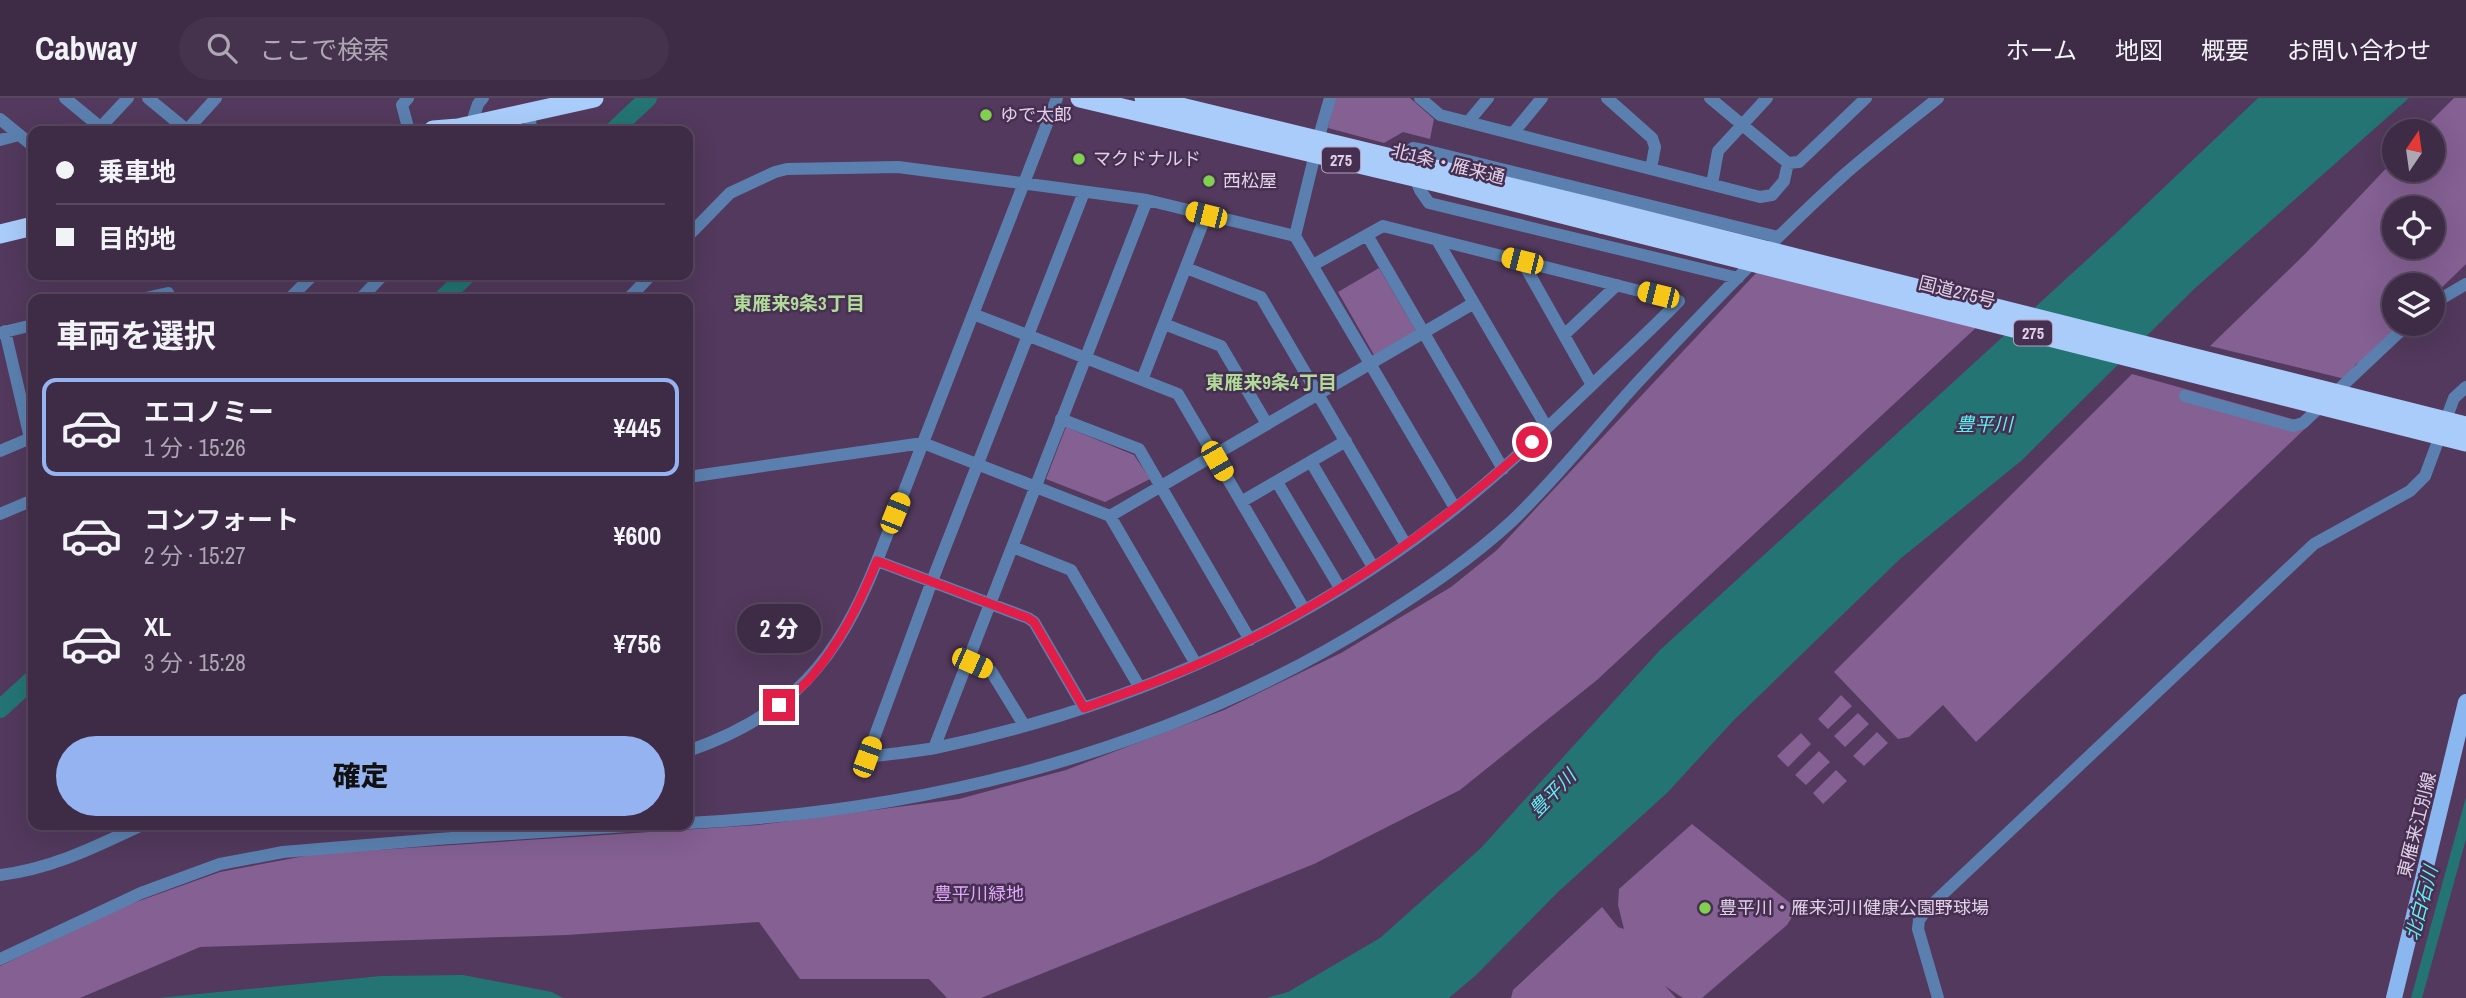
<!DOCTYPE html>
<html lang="ja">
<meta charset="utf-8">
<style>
body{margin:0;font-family:"Archivo Narrow","Noto Sans JP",sans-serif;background:#45334d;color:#f1f3f6;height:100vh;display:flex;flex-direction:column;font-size:26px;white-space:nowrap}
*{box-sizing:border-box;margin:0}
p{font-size:23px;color:#ada7b3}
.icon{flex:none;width:38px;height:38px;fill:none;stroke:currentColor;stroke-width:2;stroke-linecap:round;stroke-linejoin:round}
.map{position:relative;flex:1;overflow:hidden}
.side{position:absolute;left:28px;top:196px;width:665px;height:536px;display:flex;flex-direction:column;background:#3e2b46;border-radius:14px;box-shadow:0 7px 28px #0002,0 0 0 2px #57475f}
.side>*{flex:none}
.top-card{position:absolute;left:28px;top:28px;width:665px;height:154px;border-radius:14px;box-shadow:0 7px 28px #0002,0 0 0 2px #57475f;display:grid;align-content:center;height:154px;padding:0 28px;background:#3e2b46}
.needle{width:46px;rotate:13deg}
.fabs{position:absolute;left:2382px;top:21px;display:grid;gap:14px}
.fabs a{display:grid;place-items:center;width:63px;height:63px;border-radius:50%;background:#3e2b46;box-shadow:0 7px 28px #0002,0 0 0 2px #57475f;font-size:35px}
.end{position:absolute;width:32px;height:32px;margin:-16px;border:9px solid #e11d48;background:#fff;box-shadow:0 0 0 4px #fff}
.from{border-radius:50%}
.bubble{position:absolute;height:49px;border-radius:24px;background:#3e2b46;box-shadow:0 7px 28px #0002,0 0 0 2px #57475f;font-size:23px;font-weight:800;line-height:49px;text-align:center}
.car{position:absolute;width:21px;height:42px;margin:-21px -10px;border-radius:9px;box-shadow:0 0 5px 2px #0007;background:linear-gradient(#f5c518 24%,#345 0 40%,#f5c518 0 76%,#345 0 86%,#f5c518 0)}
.top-card b{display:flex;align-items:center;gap:24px;height:66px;font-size:26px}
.top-card b+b{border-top:2px solid #57475f}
.top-card i{width:18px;height:18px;background:#f1f3f6}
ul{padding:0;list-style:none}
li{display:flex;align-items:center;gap:21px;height:98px;margin:0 14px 10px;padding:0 14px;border:4px solid transparent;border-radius:14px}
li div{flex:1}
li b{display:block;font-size:26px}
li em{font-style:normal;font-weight:800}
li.on{border-color:#95b2f1}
li>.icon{width:63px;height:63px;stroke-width:1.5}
h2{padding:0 28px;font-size:32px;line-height:84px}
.primary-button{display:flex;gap:14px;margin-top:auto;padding:14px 28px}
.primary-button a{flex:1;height:80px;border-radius:42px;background:#95b2f1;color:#111;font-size:28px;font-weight:800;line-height:80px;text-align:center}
header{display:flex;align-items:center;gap:42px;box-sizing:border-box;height:98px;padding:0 35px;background:#3e2b46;border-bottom:2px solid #57475f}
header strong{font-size:33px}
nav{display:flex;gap:38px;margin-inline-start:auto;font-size:24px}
.search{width:490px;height:63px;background:#45334d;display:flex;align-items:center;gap:18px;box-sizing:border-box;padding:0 24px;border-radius:38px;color:#ada7b3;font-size:26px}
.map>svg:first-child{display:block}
.green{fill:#846093;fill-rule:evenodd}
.water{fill:#247474}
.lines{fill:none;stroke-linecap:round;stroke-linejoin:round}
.river{stroke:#247474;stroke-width:18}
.minor{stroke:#5b80af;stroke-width:12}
.major{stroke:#8bb7f0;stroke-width:16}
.highway{stroke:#a9ccfa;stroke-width:19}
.highway-bridge{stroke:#a9ccfa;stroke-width:19}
.route{stroke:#e11d48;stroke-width:9}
.poi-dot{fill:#82d04f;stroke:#472f52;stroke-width:2.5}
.labels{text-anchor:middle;stroke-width:5;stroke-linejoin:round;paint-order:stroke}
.shield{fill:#472f52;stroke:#b2a0ba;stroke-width:2}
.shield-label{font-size:16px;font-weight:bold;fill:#e0d1e7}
.poi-label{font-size:18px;fill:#e0d1e7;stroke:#472f52;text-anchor:start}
.street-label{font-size:18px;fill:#e0d1e7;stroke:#472f52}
.park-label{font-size:18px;fill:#e0a9f9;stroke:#472f52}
.neighbourhood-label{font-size:19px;font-weight:bold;fill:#b0db99;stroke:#472f52}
.water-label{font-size:19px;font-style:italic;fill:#5df1f1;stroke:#472f52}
</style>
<header>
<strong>Cabway</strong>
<div class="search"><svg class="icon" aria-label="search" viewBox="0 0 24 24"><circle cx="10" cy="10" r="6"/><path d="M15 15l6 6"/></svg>ここで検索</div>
<nav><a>ホーム</a><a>地図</a><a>概要</a><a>お問い合わせ</a></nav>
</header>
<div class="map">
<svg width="2466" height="900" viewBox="0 0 2466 900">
<rect width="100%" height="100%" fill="#52395d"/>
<path class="green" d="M 1335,0 L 1410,0 L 1434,21 L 1430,41 L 1403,34 L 1384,45 L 1328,30 Z
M 2454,0 L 2466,0 L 2466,166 L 2433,198 L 2432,187 L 2394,187 L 2394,226 L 2403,226 L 2363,265 L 2356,266 L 2345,281 L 2210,248 L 2306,155 L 2394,62 L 2394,72 L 2432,72 L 2432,33 L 2421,33 ZM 2394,110 L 2432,110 L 2432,149 L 2394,149 Z
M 1379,170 L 1416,233 L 1374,257 L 1338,194 Z
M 1757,174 L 1980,226 L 1597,582 L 1460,692 L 1314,766 L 981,900 L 947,900 L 929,881 L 800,881 L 759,824 L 567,837 L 200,849 L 80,900 L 0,900 L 0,868 L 125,808 L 220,774 L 315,756 L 758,727 L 959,701 L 1066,672 L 1224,612 L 1341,555 L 1451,489 L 1497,452 Z
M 2132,276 L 2310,326 L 1976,644 L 1943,607 L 1909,639 L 1898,641 L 1834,574 Z
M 1066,329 L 1134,357 L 1150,381 L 1105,404 L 1046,381 Z
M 1841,597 L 1852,608 L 1828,631 L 1818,621 Z
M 1858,615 L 1869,626 L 1845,649 L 1834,638 Z
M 1877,634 L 1888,645 L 1864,668 L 1853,658 Z
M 1801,635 L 1811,646 L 1788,669 L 1777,658 Z
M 1819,653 L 1830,664 L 1806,687 L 1795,677 Z
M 1836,672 L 1847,683 L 1823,706 L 1813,695 Z
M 1692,726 L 1790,805 L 1792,819 L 1787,827 L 1702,900 L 1683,900 L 1665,888 L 1676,900 L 1511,900 L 1513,892 L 1602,809 L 1618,829 L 1624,831 L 1618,807 L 1619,791 Z"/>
<path class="water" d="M 2258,0 L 2409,0 L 2193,192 L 2021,363 L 1900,461 L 1733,623 L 1668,694 L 1558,794 L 1475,878 L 1449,900 L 1266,900 L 1288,894 L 1380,840 L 1481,750 L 1660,552 L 2114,137 Z
M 2466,699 L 2466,741 L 2422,900 L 2411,900 Z
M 463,877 L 552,894 L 563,900 L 158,900 L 381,878 Z"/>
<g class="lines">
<path class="river" d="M 613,33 L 648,0
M 442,201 L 467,177
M 0,611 L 33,581"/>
<path class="minor" d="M 65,0 L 105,33
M 148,0 L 188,33
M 408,0 L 402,7 L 409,33
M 1420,0 L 1440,17 L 1760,99 L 1772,97 L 1784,83 L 1788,65
M 1607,0 L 1652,40 L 1655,49 L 1651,71
M 1710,0 L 1788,65 L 1799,64 L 1866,0
M 474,18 L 478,6 L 483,0
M 0,21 L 33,48
M 1469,23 L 1488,0
M 187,32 L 216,0
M 97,33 L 128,0
M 528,33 L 531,30 L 529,14
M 1513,35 L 1542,0
M 0,42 L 19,37
M 1318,42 L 1330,0
M 1712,86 L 1718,53 L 1767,0
M 1084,94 L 932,483 L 867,659 C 889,656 913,654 935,650 C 1114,613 1288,538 1434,427 C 1490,385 1541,336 1592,287 C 1621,259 1651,232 1679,203 L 1383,128 L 1313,167
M 1367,137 L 1503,371
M 688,138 L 730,95 L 775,74 L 787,71 L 898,69 L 1036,87 L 1147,102 L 1295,138 L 1455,410
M 1295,138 L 1315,56
M 1437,142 L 1547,330
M 1522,163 L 1592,287
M 1186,170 L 1261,199 L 1406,447
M 1738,180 L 1429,105 L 1420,92 L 1405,55 L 1413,50 L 1428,53 L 1778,139
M 141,201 L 168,195 L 171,201
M 289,201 L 313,177
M 360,201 L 383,177
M 628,201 L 651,177
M 2432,206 L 2466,186
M 973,216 L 1178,296 L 1304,511
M 1164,226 L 1221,248 L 1267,326
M 5,233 L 30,340
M 0,235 L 33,227
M 1564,237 L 1617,187
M 1142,282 L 1206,117
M 2185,298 L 2293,328 L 2303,325 L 2408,226
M 1061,321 L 1139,351 L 1250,542
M 0,353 L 33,339
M 1311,364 L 1373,469
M 688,379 L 923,345 L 1110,418 L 1196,566
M 1277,384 L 1340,490
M 1241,404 L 1346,343
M 0,416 L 33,402
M 1110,418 L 1474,205
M 1013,449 L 1071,472 L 1140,590
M 877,463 L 1028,520 L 1034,524 L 1084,610
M 967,563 L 991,573 L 1024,627
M 934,650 L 1147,102
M 688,653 C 792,617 837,563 877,463 L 1057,0
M 688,725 C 932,713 1171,652 1379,521 C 1426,491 1471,461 1512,423 C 1557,380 1596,330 1638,284 C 1705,212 1773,141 1845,76 C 1875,50 1907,25 1938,0
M 0,777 C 52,771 97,748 144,726
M 0,861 L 141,795 L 220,766 L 283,754 L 438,741 L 656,726
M 1938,900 L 1918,831 L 1919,822 L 1926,812 L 2314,446 L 2410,393 L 2425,378 L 2454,300 L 2466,289"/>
<path class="major" d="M 2394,900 L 2466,604"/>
<path class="highway" d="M 1080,0 L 1435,84 L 1601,126
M 1144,0 L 1605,112
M 433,32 L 458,30 L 594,0
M 0,136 L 33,128"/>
<path class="highway-bridge" d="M 1605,112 L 2466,328
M 1601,126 L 2466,344"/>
</g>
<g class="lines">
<path class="route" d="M 779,607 C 790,598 803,589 812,578 C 841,544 860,504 877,463 L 1028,520 L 1034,524 L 1084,610 C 1140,590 1198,569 1251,541 C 1353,489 1447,422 1532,344"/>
</g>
<g class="poi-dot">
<circle cx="986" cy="17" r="7"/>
<circle cx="1079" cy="61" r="7"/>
<circle cx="1209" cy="83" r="7"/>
<circle cx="1705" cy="810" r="7"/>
</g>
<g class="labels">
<g class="shield">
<rect x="1322" y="49.5" width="38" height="25" rx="5"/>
<rect x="2014" y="222.5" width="38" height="25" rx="5"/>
</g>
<g class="shield-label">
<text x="1341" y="68">275</text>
<text x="2033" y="241">275</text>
</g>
<g class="poi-label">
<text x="1000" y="23">ゆで太郎</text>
<text x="1093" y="67">マクドナルド</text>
<text x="1223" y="89">西松屋</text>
<text x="1719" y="816">豊平川・雁来河川健康公園野球場</text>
</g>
<g class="street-label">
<text transform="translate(1448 66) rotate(14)" y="6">北1条・雁来通</text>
<text transform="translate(1957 194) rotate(14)" y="6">国道275号</text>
<text transform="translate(2417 727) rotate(-76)" y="6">東雁来江別線</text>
</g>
<g class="park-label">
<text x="979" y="802">豊平川緑地</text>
</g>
<g class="neighbourhood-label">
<text x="799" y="212">東雁来9条3丁目</text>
<text x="1271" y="291">東雁来9条4丁目</text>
</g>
<g class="water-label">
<text x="1984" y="333">豊平川</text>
<text transform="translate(1552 695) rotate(-46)" y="7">豊平川</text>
<text transform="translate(2421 805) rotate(-75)" y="7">北白石川</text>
</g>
</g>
</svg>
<div class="fabs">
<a><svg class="needle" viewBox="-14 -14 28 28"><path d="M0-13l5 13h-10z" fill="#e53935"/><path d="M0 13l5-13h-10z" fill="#ada7b3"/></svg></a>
<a><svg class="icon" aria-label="locate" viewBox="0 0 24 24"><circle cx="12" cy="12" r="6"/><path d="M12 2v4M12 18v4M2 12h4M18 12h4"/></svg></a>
<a><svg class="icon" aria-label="layers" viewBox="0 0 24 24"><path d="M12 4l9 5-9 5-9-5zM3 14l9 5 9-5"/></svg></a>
</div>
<i class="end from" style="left:1532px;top:344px"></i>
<i class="end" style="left:779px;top:607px"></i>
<div class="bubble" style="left:737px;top:506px;width:84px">2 分</div>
<i class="car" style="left:1206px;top:117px;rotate:284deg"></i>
<i class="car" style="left:1522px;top:163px;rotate:284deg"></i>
<i class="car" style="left:1658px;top:197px;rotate:284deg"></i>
<i class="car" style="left:1217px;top:363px;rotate:150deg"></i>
<i class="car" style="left:895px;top:415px;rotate:22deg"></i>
<i class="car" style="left:972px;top:565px;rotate:114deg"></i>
<i class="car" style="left:867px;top:659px;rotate:20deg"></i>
<div class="top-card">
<b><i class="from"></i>乗車地</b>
<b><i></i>目的地</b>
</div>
<section class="side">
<h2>車両を選択</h2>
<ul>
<li class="on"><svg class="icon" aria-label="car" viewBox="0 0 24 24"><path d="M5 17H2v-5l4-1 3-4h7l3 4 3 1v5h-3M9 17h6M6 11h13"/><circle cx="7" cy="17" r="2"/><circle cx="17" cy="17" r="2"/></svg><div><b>エコノミー</b><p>1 分 · 15:26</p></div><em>¥445</em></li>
<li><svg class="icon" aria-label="car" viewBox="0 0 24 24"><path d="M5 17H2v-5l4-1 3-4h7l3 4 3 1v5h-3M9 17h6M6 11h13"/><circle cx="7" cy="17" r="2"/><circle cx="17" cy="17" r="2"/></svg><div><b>コンフォート</b><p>2 分 · 15:27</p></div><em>¥600</em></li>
<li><svg class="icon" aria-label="car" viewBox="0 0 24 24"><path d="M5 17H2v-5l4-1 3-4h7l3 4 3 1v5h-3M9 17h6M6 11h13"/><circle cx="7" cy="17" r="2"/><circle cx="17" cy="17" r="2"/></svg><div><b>XL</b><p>3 分 · 15:28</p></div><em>¥756</em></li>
</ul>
<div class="primary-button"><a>確定</a></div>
</section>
</div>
